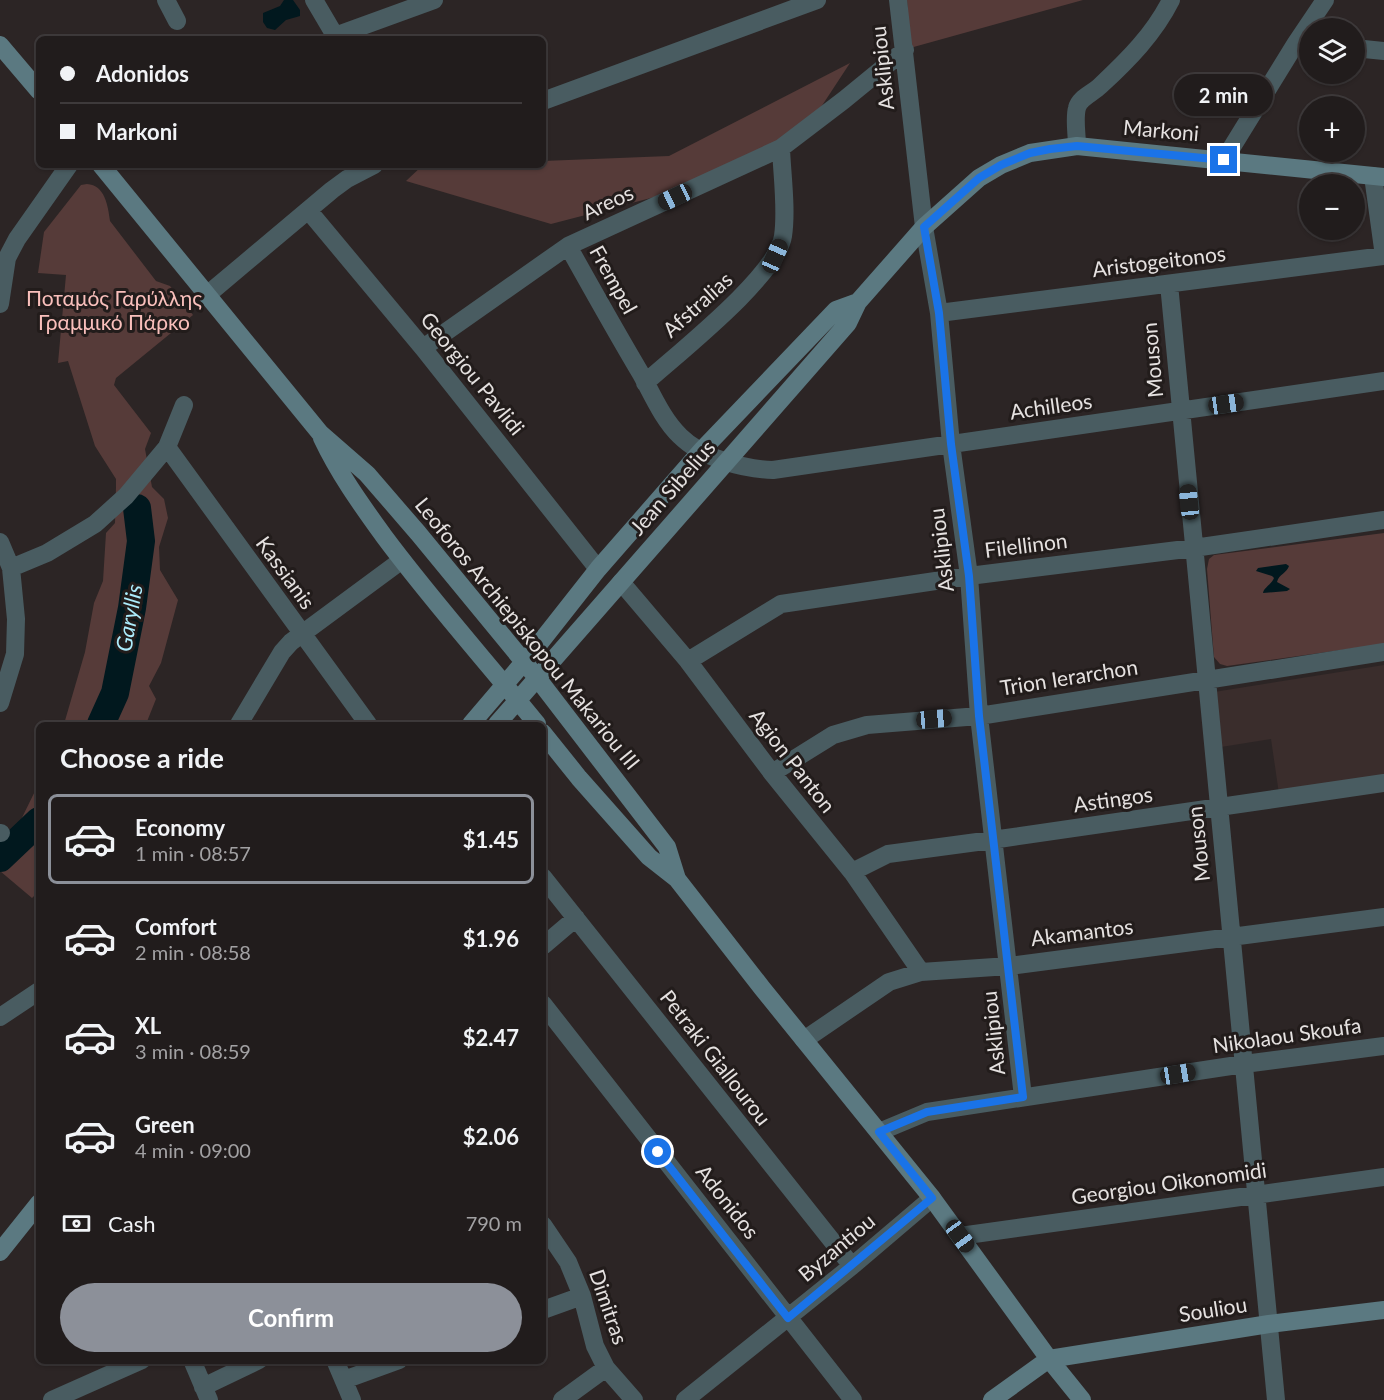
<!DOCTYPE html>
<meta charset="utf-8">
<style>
body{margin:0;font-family:Lato,sans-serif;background:#2d2929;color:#f1f3f6;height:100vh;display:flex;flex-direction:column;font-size:22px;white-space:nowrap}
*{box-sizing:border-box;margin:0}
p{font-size:20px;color:#a2a1a3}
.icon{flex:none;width:33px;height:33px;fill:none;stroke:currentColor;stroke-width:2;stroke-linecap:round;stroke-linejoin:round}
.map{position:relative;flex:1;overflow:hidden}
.panel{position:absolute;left:36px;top:722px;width:510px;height:642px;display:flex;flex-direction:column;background:#211c1c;border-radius:9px;box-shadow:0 2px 4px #0004,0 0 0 2px #3e3a3b}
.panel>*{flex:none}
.banner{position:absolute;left:36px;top:36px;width:510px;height:132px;border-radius:9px;box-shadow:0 2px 4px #0004,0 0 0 2px #3e3a3b;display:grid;align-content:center;height:132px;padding:0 24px;background:#211c1c}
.buttons{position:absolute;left:1299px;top:18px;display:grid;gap:12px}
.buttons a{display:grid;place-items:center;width:66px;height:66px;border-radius:50%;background:#211c1c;box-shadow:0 2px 4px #0004,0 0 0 2px #3e3a3b;font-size:30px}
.end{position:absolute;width:27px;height:27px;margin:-14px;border:8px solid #1a73e8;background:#fff;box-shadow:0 0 0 3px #fff}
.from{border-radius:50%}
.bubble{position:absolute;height:42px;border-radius:21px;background:#211c1c;box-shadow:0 2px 4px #0004,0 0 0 2px #3e3a3b;font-size:20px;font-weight:700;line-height:42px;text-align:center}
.car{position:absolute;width:18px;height:36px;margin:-18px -9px;border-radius:8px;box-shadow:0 0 4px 2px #0007;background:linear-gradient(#222 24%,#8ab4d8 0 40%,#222 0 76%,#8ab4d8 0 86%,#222 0)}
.banner b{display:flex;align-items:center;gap:21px;height:57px;font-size:22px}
.banner b+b{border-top:2px solid #3e3a3b}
.banner i{width:15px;height:15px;background:#f1f3f6}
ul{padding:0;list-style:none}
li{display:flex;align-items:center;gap:18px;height:90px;margin:0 12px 9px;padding:0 12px;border:3px solid transparent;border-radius:9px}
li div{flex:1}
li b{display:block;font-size:22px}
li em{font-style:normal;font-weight:700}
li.current{border-color:#8c9099}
li>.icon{width:54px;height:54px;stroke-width:1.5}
h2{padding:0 24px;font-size:27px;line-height:72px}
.pay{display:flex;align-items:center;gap:15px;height:66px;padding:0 24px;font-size:22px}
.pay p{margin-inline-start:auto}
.action{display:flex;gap:12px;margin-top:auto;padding:12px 24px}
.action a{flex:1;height:69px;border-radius:36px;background:#8c9099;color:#fff;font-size:24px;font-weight:700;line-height:69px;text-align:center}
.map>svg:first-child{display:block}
.built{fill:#3a2d2c}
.green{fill:#563b39}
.water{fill:#01181e}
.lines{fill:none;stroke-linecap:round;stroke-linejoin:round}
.river{stroke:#01181e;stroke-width:28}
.street{stroke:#495c61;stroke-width:18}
.secondary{stroke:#5b7981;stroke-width:18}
.route{stroke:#1a73e8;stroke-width:8}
.labels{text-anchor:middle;stroke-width:6;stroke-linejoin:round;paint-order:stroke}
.street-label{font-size:21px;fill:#e5e1e0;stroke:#221c1b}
.park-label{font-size:21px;fill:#f9bfbb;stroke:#221c1b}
.water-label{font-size:22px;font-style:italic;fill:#acecfc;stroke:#221c1b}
</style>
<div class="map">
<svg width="1384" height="1400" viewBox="0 0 1384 1400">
<rect width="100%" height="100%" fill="#2c2525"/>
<path class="built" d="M 1384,665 L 1384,778 L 1279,794 L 1271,739 L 1221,747 L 1214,692 Z"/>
<path class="green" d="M 907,0 L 1083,0 L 910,48 Z
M 850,63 L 804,133 L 670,193 L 551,224 L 406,181 L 423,165 L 543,165 L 543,161 L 669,156 Z
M 87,184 C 105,185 108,206 110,221 L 156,281 L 170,286 L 193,315 L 116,378 L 114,385 L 151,433 L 145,449 L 152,487 L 164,499 L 168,518 L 159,547 L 160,570 L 178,600 L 161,663 L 149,686 L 156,699 L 146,724 L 64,724 L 85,652 L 94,603 L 103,581 L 106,533 L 115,523 L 116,487 L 116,479 L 95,446 L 68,361 L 58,363 L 66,275 L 38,273 L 44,232 L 81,185 Z
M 1384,533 L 1384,644 L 1227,666 L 1220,664 L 1214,657 L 1207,569 L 1209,559 L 1214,555 Z
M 39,783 L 39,891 L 32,898 L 0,871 L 0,843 L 14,834 Z"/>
<path class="water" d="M 284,0 L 293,0 L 300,10 L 300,16 L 286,20 L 275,30 L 267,28 L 263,22 L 263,13 L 280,6 Z
M 1286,564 L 1289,566 C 1287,573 1279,574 1277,582 L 1290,589 L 1287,591 L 1263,593 C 1264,587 1271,585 1274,578 L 1272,576 L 1256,571 L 1258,568 Z"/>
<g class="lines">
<path class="river" d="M 101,724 L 115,693 L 132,608 L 141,541 L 137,508
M 0,858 L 39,821"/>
<path class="street" d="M 166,0 L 177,21
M 314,0 L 337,39
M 898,0 L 924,227 L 939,313 L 951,444 L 969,576 L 979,716 L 1023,1097
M 335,36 L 434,0
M 1354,48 L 1384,51
M 543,101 L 817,0
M 1077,146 C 1077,134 1074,119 1077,108 C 1079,98 1093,93 1100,86 C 1128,60 1154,34 1171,0
M 1224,160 L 1296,43 L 1325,0
M 1373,176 L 1384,256
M 308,210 L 423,348 L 598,569
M 568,246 C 592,289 616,332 641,374 C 652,394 663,420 680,436 C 702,458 743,469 773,470 L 1384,381
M 1169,284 L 1276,1400
M 207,295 L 332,190 L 347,179 L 374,165
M 0,304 L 7,258 L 17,239 L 69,165
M 939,313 L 1384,256
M 423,348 L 568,246 L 781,148 L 844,100 L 905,50
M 645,383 C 677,354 777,276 783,236 C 787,209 782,175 781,148
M 167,447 L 368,724
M 0,542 L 11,568 L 16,619 L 15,654 L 0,703
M 11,568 L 47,553 L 95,524 L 126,496 L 167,447 L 184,405
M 621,582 L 688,661 L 772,773 L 852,872 L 921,972
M 688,661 L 781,604 L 969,576 L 1194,548 L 1384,520
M 239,724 L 282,652 L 291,642 L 402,560
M 772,773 L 833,735 L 867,725 L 979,716 L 1384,652
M 0,833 L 1,833
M 852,872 L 888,854 L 992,840 L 1384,783
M 543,877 L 852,1266
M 543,946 L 576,918
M 543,1004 L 853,1400
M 0,1017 L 39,991
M 804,1040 L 889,982 L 921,972 L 1009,966 L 1384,917
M 879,1132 L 927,1112 L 1244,1064 L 1384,1046
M 543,1225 L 568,1262 L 582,1296 L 595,1346 L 606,1368 L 634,1400
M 960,1236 L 1384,1177
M 543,1310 L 582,1296
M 192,1360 L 209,1400
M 335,1360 L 352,1400
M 344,1380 L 399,1360
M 203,1387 L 259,1360
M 52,1400 L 142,1360
M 562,1400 L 606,1368
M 685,1400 L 852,1266 L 932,1198"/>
<path class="secondary" d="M 0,45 L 39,91
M 101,165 L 320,433 L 367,474 L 418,533 L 538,679 L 667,847 L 677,879
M 322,438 C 339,474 360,503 383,535 C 432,601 486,661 537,724
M 471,724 L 535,649 L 598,569 L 702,450 L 836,310 L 858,302
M 497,724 L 848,323 L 858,302 L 924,227 L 979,178 L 1001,165 L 1030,153 L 1077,146 L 1384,177
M 543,733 L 579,778 L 649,857 L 677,879 L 762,988 L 932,1198 L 1049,1359 L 1082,1400
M 0,1252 L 39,1203
M 992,1400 L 1049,1359 L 1269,1324 L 1384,1310"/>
</g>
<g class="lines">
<path class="route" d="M 658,1152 L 788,1318 L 932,1198 L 879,1132 L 927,1112 L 1023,1097 L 979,716 L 969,576 L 951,444 L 939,313 L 924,227 L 979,178 L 1001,165 L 1030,153 L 1050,149 L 1077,146 L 1224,160"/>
</g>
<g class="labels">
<g class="street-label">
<text transform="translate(883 68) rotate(-96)" y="7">Asklipiou</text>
<text transform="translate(1161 131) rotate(5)" y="7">Markoni</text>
<text transform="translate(608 203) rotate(-25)" y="7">Areos</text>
<text transform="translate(1159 262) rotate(-7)" y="7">Aristogeitonos</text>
<text transform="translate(613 280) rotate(61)" y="7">Frempel</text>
<text transform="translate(698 305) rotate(-42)" y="7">Afstralias</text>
<text transform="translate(1153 360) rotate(-95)" y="7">Mouson</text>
<text transform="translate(472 374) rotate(51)" y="7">Georgiou Pavlidi</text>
<text transform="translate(1051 407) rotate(-8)" y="7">Achilleos</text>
<text transform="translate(673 488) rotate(-49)" y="7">Jean Sibelius</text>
<text transform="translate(1026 546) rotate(-7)" y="7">Filellinon</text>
<text transform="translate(942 550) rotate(-97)" y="7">Asklipiou</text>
<text transform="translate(285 573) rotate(54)" y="7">Kassianis</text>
<text transform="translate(527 634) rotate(51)" y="7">Leoforos Archiepiskopou Makariou III</text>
<text transform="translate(1069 678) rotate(-9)" y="7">Trion Ierarchon</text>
<text transform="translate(792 761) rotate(52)" y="7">Agion Panton</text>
<text transform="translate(1113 800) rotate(-8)" y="7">Astingos</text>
<text transform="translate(1199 844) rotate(-96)" y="7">Mouson</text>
<text transform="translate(1082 933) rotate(-7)" y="7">Akamantos</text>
<text transform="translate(994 1033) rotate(-96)" y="7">Asklipiou</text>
<text transform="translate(1287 1036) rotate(-8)" y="7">Nikolaou Skoufa</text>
<text transform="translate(715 1058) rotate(52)" y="7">Petraki Giallourou</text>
<text transform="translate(1169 1184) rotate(-8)" y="7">Georgiou Oikonomidi</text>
<text transform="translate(727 1202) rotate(52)" y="7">Adonidos</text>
<text transform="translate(837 1248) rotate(-40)" y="7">Byzantiou</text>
<text transform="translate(608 1307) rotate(71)" y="7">Dimitras</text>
<text transform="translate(1213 1310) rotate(-9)" y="7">Souliou</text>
</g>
<g class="park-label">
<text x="114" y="306">Ποταμός Γαρύλλης<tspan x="114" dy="24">Γραμμικό Πάρκο</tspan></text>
</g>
<g class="water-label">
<text transform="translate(129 618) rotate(-80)" y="8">Garyllis</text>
</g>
</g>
</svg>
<div class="buttons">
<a><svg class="icon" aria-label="layers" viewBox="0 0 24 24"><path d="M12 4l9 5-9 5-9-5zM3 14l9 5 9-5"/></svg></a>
<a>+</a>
<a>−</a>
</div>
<i class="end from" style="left:658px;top:1152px"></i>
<i class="end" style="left:1224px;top:160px"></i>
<div class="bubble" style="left:1174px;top:74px;width:99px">2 min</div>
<i class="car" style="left:675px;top:197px;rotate:245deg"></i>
<i class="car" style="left:775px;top:256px;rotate:24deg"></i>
<i class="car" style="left:1226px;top:404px;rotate:82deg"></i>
<i class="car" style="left:1189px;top:502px;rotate:354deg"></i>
<i class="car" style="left:934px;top:719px;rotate:85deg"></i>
<i class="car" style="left:1178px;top:1074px;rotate:81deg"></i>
<i class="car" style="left:960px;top:1236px;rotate:144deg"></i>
<div class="banner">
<b><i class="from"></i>Adonidos</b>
<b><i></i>Markoni</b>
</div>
<section class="panel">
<h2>Choose a ride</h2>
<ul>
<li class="current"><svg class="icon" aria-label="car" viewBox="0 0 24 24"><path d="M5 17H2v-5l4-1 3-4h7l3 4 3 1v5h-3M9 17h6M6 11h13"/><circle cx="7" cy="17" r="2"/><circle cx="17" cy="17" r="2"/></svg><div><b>Economy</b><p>1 min · 08:57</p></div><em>$1.45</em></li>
<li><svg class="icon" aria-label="car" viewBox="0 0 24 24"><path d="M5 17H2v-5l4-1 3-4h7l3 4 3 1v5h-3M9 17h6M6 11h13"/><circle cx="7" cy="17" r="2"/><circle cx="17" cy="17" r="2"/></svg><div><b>Comfort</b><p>2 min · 08:58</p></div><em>$1.96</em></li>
<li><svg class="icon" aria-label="car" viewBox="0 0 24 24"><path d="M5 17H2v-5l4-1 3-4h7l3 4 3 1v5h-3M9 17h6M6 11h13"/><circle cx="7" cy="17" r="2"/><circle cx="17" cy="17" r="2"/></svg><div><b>XL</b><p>3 min · 08:59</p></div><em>$2.47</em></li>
<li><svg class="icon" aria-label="car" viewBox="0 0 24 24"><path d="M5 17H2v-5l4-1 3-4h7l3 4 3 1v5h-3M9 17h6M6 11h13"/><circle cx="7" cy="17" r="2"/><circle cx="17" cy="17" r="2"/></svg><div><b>Green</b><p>4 min · 09:00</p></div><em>$2.06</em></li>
</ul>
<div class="pay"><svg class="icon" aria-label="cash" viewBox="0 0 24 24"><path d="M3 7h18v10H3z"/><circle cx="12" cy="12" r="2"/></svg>Cash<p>790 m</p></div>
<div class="action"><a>Confirm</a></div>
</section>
</div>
